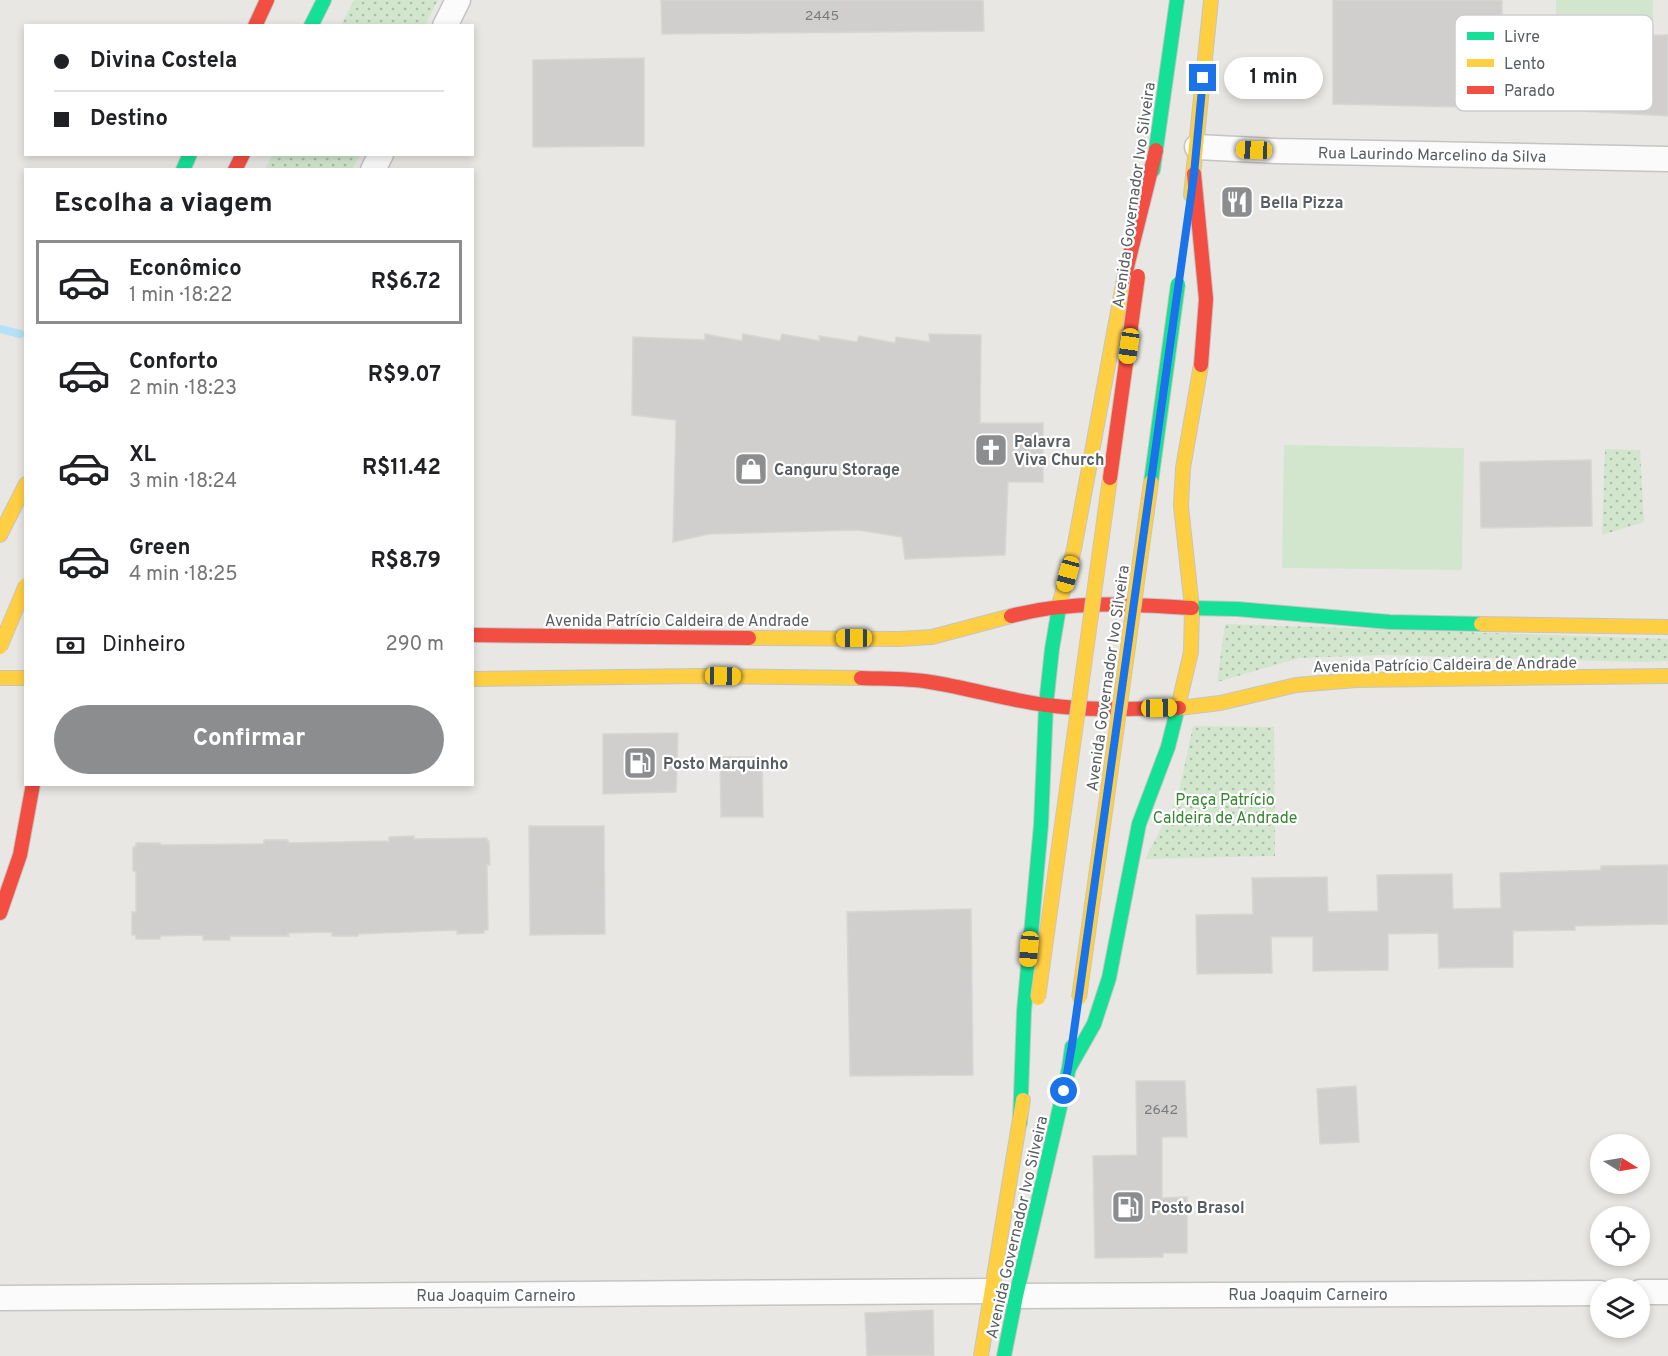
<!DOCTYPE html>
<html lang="pt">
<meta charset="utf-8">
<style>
body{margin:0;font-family:Overpass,sans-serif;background:#f2f2f2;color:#202124;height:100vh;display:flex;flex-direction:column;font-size:22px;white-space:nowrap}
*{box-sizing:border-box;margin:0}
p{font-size:20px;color:#757577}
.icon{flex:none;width:33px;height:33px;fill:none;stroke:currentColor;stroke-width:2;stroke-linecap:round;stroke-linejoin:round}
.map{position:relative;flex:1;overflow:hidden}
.sheet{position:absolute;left:24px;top:168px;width:450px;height:618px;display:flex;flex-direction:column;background:#fff;border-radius:0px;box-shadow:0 3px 9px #0003}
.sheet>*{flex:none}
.hud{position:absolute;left:24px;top:24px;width:450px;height:132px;border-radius:0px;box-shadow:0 3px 9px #0003;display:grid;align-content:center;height:132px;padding:0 30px;background:#fff}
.needle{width:39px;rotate:101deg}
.controls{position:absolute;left:1590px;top:1134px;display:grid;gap:12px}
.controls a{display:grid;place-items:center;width:60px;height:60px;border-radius:50%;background:#fff;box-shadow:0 3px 9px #0003;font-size:30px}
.end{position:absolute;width:27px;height:27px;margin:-14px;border:8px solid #1a73e8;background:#fff;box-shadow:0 0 0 3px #fff}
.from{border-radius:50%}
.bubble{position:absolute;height:42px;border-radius:21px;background:#fff;box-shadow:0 3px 9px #0003;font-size:20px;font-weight:700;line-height:42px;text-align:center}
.car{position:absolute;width:18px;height:36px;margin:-18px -9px;border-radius:8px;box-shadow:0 0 4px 2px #0007;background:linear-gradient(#f5c518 24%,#345 0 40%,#f5c518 0 76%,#345 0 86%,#f5c518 0)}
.hud b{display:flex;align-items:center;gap:21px;height:57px;font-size:22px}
.hud b+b{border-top:2px solid #e0e0e0}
.hud i{width:15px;height:15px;background:#202124}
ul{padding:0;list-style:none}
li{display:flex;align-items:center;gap:18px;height:84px;margin:0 12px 9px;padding:0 18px;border:3px solid transparent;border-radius:0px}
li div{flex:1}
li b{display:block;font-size:22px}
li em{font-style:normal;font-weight:700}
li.current{border-color:#8b8d8e}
li>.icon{width:54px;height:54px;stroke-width:1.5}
h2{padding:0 30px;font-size:27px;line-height:72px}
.pay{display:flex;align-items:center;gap:15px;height:66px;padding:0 30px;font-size:22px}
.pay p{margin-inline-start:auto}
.button{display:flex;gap:12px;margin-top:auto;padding:12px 30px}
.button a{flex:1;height:69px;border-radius:36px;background:#8b8d8e;color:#fff;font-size:24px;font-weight:700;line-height:69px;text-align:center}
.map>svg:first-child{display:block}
.grass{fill:url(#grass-dots)}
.pitch{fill:#d2e6cd}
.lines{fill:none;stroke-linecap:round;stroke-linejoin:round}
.stream{stroke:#b4e1f7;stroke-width:8}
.building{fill:#d1cfcd;stroke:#d8d6d2;stroke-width:1.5}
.street-casing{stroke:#c4c4c3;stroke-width:27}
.fast-casing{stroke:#c5c5c5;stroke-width:16}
.slow-casing{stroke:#c5c5c5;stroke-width:16}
.jam-casing{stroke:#c5c5c5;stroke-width:16}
.street{stroke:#fcfbfb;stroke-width:24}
.fast{stroke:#16e098;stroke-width:14}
.slow{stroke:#ffcf43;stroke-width:14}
.jam{stroke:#f24e42;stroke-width:14}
.fast-bridge-casing{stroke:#d2c5b0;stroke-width:16;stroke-linecap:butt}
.slow-bridge-casing{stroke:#d2c5b0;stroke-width:16;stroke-linecap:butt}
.jam-bridge-casing{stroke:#d2c5b0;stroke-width:16;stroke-linecap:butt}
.fast-bridge{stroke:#16e098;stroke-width:14}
.slow-bridge{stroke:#ffcf43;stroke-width:14}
.jam-bridge{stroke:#f24e42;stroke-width:14}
.route{stroke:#1a73e8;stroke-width:8}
.labels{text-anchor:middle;stroke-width:4.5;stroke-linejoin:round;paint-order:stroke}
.number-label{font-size:14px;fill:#787b7d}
.street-label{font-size:16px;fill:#585d61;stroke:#fff}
.poi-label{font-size:16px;font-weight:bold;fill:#585d61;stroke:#fff;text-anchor:start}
.park-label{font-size:16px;fill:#378633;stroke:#fff}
.key{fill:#fff;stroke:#cdced0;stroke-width:1.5}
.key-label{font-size:16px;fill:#585d61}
</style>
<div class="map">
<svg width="1668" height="1356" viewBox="0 0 1668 1356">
<defs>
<pattern id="grass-dots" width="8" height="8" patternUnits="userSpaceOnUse" patternTransform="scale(1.5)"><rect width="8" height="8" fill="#d2e6cd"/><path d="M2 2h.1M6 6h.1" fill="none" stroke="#adbeaa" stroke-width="1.8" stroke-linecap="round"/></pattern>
</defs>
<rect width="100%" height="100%" fill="#e9e7e3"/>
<path class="grass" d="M 354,0 L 438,0 L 425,25 L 341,25 Z
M 272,155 L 272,154 L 360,155 L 352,169 L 265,169 Z
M 1605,449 L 1640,450 L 1644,522 L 1602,535 Z
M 1225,624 L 1668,639 L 1668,661 L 1641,662 L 1386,655 L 1299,658 L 1217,682 Z
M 1193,726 L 1274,727 L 1275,856 L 1145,859 L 1178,796 Z"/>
<path class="pitch" d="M 1556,0 L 1653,0 L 1653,30 L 1556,30 Z
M 1284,445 L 1464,448 L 1462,570 L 1282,568 Z"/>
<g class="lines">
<path class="stream" d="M 0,329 L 20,334"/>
</g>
<path class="building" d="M 661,0 L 983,0 L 984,31 L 662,34 Z
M 1333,0 L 1502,0 L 1502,108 L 1333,104 Z
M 1668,35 L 1668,116 L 1563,110 L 1562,77 L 1539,74 L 1538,36 Z
M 644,58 L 644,146 L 533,147 L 533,60 Z
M 705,334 L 742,341 L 743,334 L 780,341 L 782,334 L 820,341 L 819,336 L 857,342 L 859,336 L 895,343 L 896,337 L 930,342 L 929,334 L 981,335 L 980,423 L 1043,423 L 1043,482 L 1008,482 L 1005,555 L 905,559 L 902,537 L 858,530 L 709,534 L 673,542 L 676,420 L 632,415 L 633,337 L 705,340 Z
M 1591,460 L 1592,526 L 1481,528 L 1480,462 Z
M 678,733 L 676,792 L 603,794 L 603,734 Z
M 720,757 L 762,757 L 763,817 L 721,817 Z
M 529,826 L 604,826 L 605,934 L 530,935 Z
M 414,836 L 414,839 L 487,838 L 487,841 L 489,841 L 490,865 L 487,865 L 488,930 L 484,930 L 484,933 L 457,934 L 457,930 L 358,934 L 358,936 L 332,936 L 332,932 L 288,933 L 289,936 L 230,936 L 230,940 L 203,940 L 203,935 L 160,936 L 160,939 L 136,939 L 136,935 L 132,935 L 132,912 L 136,912 L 136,871 L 133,871 L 133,847 L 136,847 L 136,843 L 160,843 L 160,845 L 261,844 L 264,844 L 264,840 L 288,840 L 288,843 L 389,841 L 389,837 Z
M 1668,865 L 1668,924 L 1575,926 L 1575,930 L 1513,931 L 1513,967 L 1439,968 L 1438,933 L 1388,934 L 1388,970 L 1313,971 L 1313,937 L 1271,937 L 1272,973 L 1197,974 L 1196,915 L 1253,914 L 1252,878 L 1327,877 L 1328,912 L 1378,911 L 1377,875 L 1452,874 L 1453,909 L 1501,908 L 1500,873 L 1601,870 L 1601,866 Z
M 971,909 L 973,1075 L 850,1076 L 847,912 Z
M 1136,1081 L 1185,1081 L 1187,1137 L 1162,1137 L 1162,1198 L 1187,1197 L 1187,1253 L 1163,1253 L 1163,1257 L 1095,1258 L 1093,1156 L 1137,1155 Z
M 1356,1086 L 1359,1142 L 1320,1144 L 1317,1089 Z
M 933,1310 L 934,1356 L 867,1356 L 865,1313 Z"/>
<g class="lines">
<defs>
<path id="street" d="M 445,26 L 458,0
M 1197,147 L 1276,151 L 1668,159
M 373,170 L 381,154
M 1640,1292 L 1668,1292
M 1016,1296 L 1600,1293
M 0,1298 L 992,1291"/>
<path id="fast" d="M 311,26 L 324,0
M 183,170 L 190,154
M 1153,170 L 1177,0
M 1192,608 L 1237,609 L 1390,622 L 1481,624
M 1069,1068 L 1094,1024 L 1109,978 L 1139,824 L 1168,747 L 1178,707
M 1020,1123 L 1024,1011 L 1041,825 L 1046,705 L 1052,649 L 1060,602
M 1004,1356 L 1016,1296 L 1069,1068 L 1072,1047"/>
<path id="slow" d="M 1191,195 L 1211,0
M 0,535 L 26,484
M 1060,602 L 1074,549 L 1124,279
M 1481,624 L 1668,627
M 749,638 L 899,639 L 932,637 L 1011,616
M 0,678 L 26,678
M 472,679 L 699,676 L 861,678
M 1178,707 L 1191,652 L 1192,608 L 1181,506 L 1183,468 L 1201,365
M 1179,708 L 1220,703 L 1296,685 L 1356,680 L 1668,676
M 981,1356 L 1023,1100"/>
<path id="jam" d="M 255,26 L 267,0
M 235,170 L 243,154
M 1194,174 L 1206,299 L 1201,365
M 1124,279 L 1156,150
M 1011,616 C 1071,600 1131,604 1192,608
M 472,635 L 749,638
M 861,678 C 884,679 907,678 930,682 C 969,688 1007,700 1046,705 C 1090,711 1135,709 1179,708
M 0,913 L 20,855 L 33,784"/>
</defs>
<use href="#street" class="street-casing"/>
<use href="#fast" class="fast-casing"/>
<use href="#slow" class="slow-casing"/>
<use href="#jam" class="jam-casing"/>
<use href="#street" class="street"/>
<use href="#fast" class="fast"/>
<use href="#slow" class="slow"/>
<use href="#jam" class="jam"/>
<defs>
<path id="fast-bridge" d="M 1151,482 L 1178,284"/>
<path id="slow-bridge" d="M 0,647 L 26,585
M 1038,998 L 1110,478
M 1079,998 L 1151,482"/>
<path id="jam-bridge" d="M 1110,478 L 1138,276"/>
</defs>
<use href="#fast-bridge" class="fast-bridge-casing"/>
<use href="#slow-bridge" class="slow-bridge-casing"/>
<use href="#jam-bridge" class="jam-bridge-casing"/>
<use href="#fast-bridge" class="fast-bridge"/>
<use href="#slow-bridge" class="slow-bridge"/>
<use href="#jam-bridge" class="jam-bridge"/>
</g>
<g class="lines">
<path class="route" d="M 1064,1091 L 1072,1045 L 1194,174 L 1203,78"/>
</g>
<defs>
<symbol id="restaurant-square" viewBox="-11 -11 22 22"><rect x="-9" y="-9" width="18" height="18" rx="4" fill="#8b8d8e" stroke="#fff"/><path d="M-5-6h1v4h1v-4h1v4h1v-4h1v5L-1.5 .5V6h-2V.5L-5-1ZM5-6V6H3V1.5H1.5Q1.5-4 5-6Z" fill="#fff"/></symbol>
<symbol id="church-square" viewBox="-11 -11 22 22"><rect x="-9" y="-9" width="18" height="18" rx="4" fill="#8b8d8e" stroke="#fff"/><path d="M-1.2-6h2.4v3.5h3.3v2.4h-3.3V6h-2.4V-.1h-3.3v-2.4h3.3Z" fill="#fff"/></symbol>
<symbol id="shop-square" viewBox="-11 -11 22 22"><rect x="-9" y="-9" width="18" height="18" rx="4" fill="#8b8d8e" stroke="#fff"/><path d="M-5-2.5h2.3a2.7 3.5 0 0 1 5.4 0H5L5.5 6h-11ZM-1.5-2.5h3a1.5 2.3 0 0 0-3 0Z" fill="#fff"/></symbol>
<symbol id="fuel-square" viewBox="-11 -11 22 22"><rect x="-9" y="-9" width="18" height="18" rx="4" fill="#8b8d8e" stroke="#fff"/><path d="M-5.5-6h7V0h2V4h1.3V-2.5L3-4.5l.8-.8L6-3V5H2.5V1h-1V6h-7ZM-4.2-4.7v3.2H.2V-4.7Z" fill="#fff"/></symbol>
</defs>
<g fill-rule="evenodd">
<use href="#restaurant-square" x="1218" y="183" width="38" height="38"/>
<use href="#church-square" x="972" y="431" width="38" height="38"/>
<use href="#shop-square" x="732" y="450" width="38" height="38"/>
<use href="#fuel-square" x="621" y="744" width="38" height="38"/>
<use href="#fuel-square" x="1109" y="1188" width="38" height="38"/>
</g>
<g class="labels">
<g class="number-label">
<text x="822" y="20">2445</text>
<text x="1161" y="1114">2642</text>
</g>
<g class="street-label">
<text transform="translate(1432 154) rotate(1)" y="6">Rua Laurindo Marcelino da Silva</text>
<text transform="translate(1133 195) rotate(-82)" y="6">Avenida Governador Ivo Silveira</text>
<text x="677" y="626">Avenida Patrício Caldeira de Andrade</text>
<text transform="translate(1445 664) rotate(-1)" y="6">Avenida Patrício Caldeira de Andrade</text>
<text transform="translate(1107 678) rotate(-82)" y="6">Avenida Governador Ivo Silveira</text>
<text transform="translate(1016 1227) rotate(-77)" y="6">Avenida Governador Ivo Silveira</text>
<text x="1308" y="1300">Rua Joaquim Carneiro</text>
<text x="496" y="1301">Rua Joaquim Carneiro</text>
</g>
<g class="poi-label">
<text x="1260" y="208">Bella Pizza</text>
<text x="1014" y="447">Palavra<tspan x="1014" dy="18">Viva Church</tspan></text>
<text x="774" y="475">Canguru Storage</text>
<text x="663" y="769">Posto Marquinho</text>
<text x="1151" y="1213">Posto Brasol</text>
</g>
<g class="park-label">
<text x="1225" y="805">Praça Patrício<tspan x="1225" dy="18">Caldeira de Andrade</tspan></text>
</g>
</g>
<rect x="1455" y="15" width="198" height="96" rx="9" class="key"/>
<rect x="1467" y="32" width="27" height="8" fill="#16e098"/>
<rect x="1467" y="59" width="27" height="8" fill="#ffcf43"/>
<rect x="1467" y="86" width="27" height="8" fill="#f24e42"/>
<g class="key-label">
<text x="1504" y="42">Livre</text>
<text x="1504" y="69">Lento</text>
<text x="1504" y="96">Parado</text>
</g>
</svg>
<div class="controls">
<a><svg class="needle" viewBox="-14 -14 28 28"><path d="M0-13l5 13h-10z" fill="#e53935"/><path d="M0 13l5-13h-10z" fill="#757577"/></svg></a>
<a><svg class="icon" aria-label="locate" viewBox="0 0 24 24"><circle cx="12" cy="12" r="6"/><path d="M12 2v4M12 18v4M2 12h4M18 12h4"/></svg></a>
<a><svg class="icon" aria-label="layers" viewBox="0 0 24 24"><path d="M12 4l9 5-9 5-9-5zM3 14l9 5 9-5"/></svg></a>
</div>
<i class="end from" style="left:1064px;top:1091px"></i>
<i class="end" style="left:1203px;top:78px"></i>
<div class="bubble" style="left:1224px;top:57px;width:99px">1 min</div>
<i class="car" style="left:1254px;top:150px;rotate:272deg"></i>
<i class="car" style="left:1129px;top:346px;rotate:188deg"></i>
<i class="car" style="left:1068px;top:574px;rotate:195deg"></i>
<i class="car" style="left:854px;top:638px;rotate:270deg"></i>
<i class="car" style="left:723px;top:676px;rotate:91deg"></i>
<i class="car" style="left:1159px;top:708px;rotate:89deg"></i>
<i class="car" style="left:1029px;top:949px;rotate:185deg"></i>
<div class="hud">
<b><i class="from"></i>Divina Costela</b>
<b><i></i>Destino</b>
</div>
<section class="sheet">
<h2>Escolha a viagem</h2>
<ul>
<li class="current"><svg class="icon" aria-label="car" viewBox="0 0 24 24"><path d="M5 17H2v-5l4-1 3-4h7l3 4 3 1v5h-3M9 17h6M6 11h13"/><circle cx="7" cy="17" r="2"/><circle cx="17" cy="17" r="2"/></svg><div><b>Econômico</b><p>1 min · 18:22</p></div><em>R$6.72</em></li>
<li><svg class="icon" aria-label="car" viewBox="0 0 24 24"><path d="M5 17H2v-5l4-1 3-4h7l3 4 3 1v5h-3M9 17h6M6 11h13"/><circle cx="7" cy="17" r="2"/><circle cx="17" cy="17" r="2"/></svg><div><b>Conforto</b><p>2 min · 18:23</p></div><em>R$9.07</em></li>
<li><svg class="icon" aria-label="car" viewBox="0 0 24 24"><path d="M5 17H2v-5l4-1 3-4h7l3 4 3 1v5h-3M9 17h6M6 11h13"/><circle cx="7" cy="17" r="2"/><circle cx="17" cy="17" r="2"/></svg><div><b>XL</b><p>3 min · 18:24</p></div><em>R$11.42</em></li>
<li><svg class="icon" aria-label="car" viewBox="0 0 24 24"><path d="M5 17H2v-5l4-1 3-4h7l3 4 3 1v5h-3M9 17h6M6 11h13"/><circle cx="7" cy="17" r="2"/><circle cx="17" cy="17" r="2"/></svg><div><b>Green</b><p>4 min · 18:25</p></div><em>R$8.79</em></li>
</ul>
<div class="pay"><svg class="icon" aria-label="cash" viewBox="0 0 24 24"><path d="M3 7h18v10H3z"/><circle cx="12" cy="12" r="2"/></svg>Dinheiro<p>290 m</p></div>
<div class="button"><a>Confirmar</a></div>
</section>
</div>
